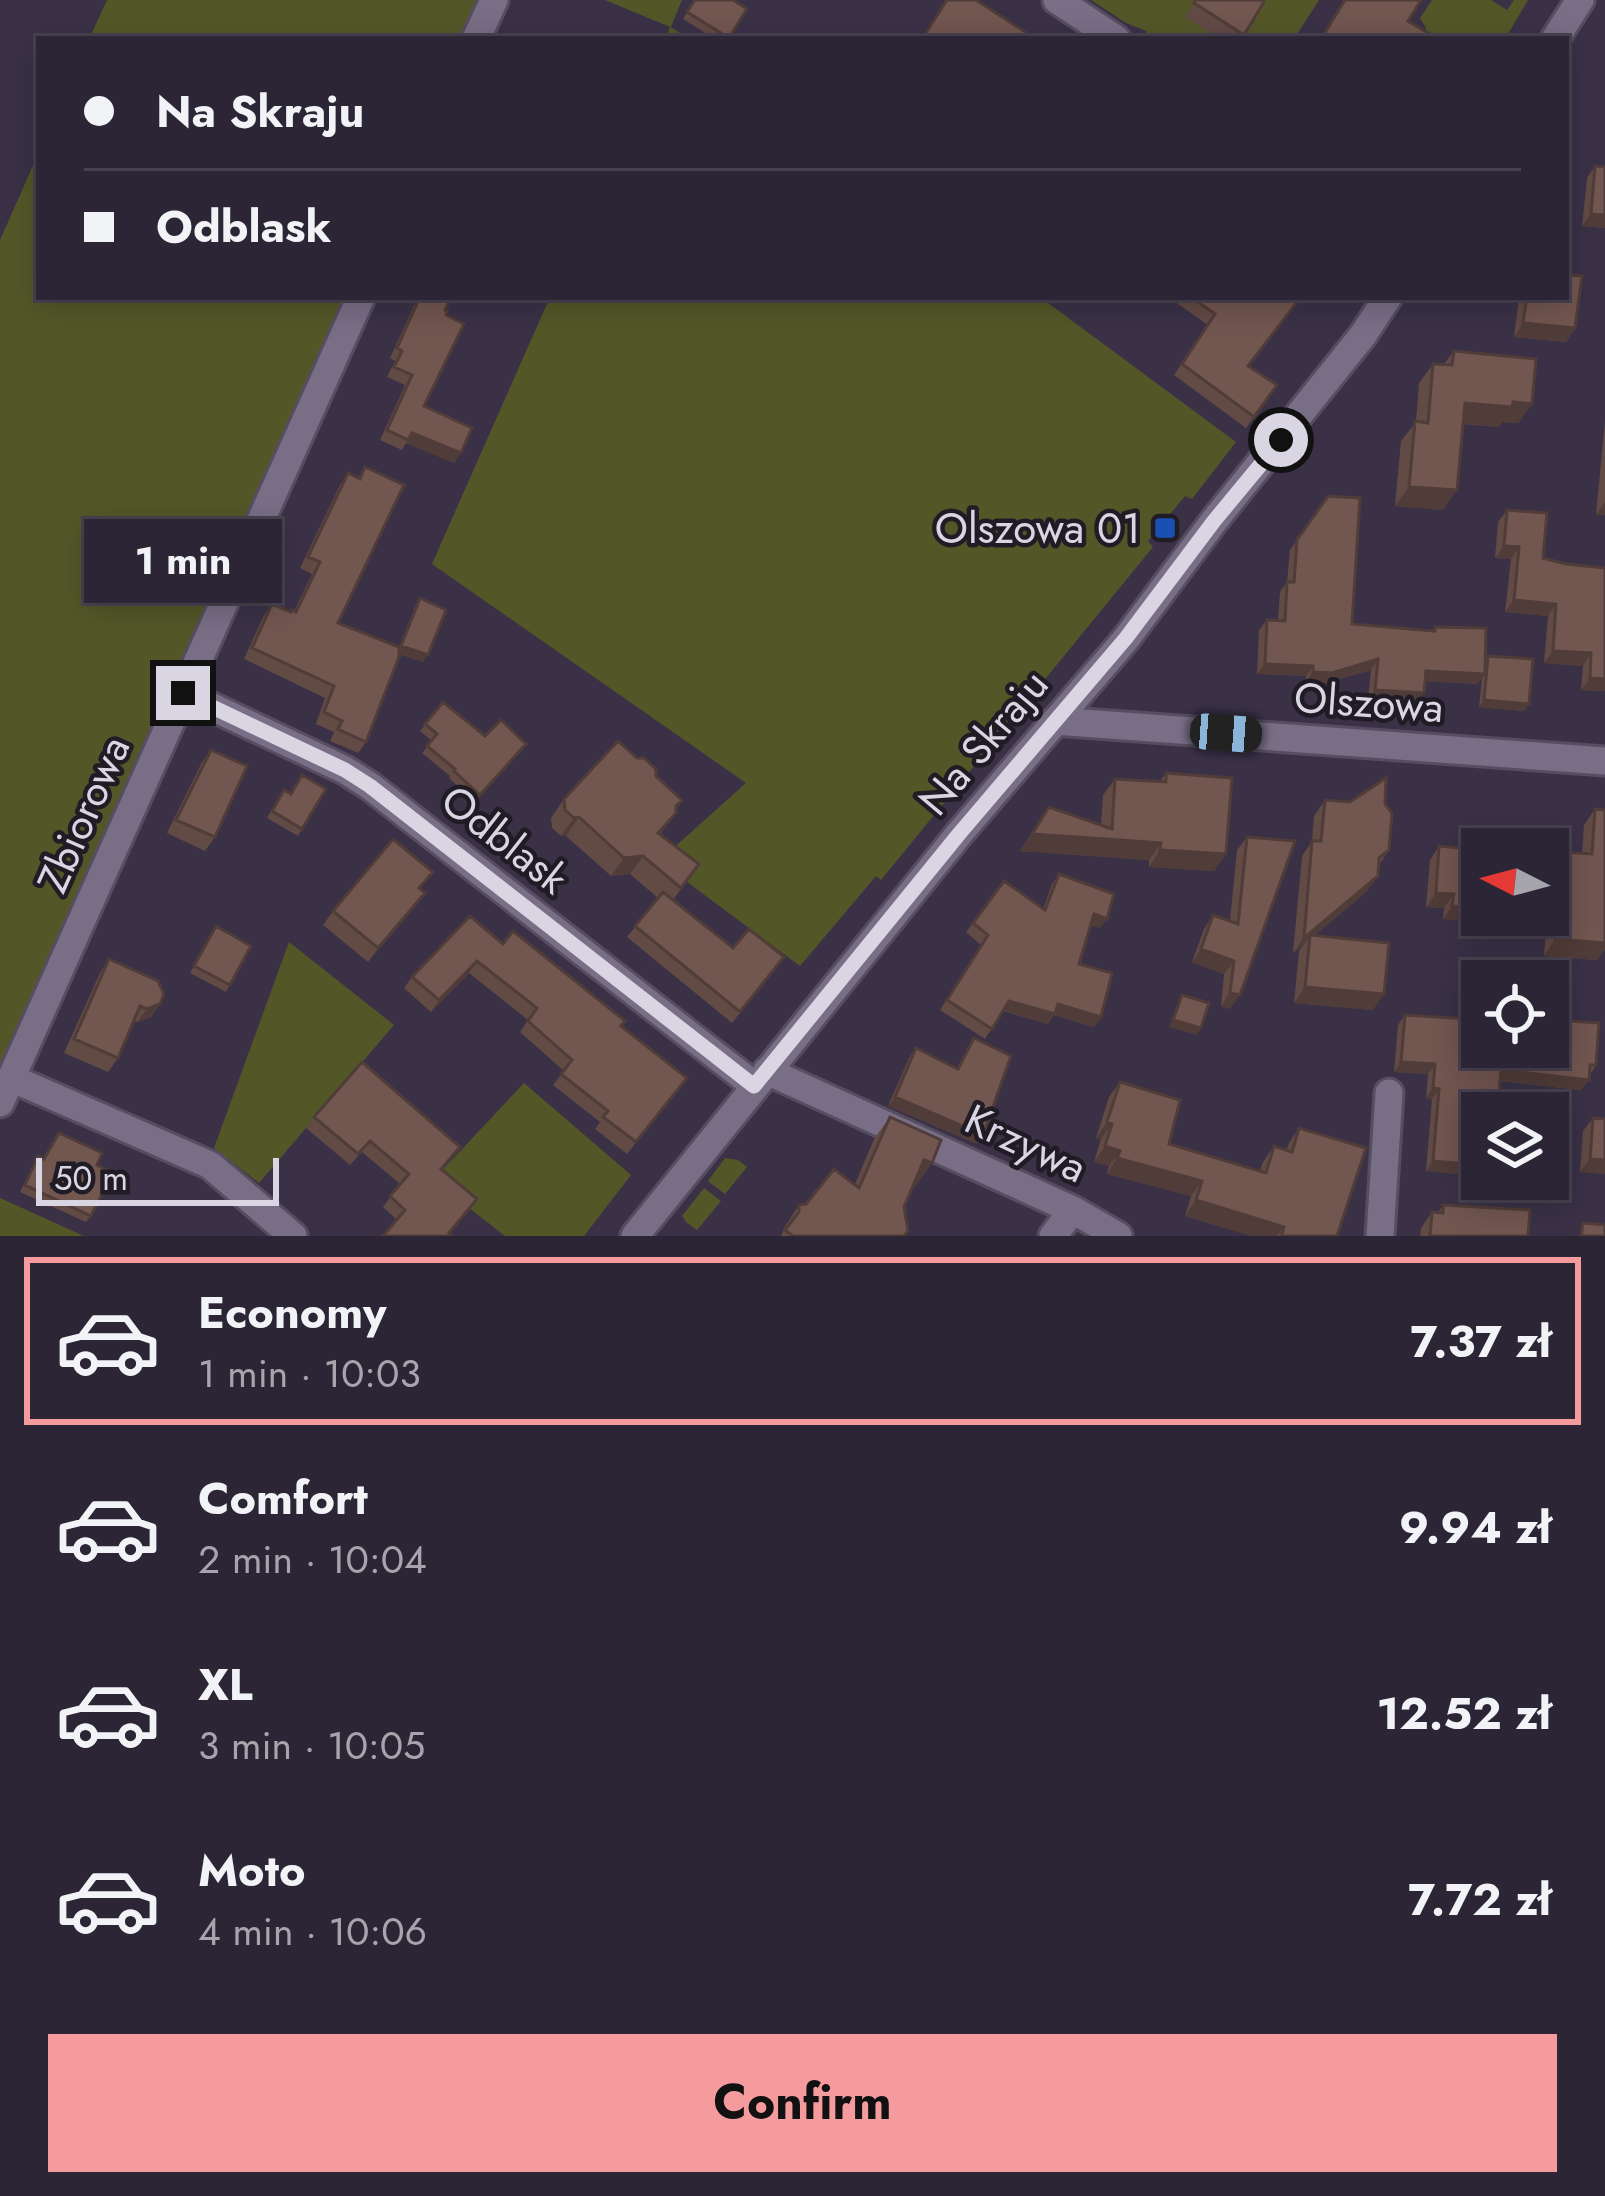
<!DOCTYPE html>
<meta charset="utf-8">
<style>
body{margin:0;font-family:Jost,sans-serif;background:#383141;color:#f1f3f6;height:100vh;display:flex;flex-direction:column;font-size:45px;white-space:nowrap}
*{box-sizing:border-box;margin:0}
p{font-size:39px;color:#a6a5ad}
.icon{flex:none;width:66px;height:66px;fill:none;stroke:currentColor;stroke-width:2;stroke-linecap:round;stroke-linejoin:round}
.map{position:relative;height:1236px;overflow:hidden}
.details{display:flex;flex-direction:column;background:#2c2535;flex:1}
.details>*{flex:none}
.guide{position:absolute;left:36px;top:36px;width:1533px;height:264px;border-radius:0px;box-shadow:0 6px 30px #0003,0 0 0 3px #484250;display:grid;align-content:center;height:264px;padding:0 48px;background:#2c2535}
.needle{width:78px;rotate:276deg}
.tools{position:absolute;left:1461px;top:828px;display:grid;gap:24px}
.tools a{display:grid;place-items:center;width:108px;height:108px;border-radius:0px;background:#2c2535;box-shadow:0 6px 30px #0003,0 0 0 3px #484250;font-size:60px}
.scale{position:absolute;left:36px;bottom:30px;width:243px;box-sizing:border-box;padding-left:12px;border:6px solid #dad5e3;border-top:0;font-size:33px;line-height:42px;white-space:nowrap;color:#dad5e3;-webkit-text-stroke:9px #201c25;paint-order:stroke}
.end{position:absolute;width:54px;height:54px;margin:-27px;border:15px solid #dad5e3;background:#111;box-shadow:0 0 0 6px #111}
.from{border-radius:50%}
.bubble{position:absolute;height:84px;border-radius:0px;background:#2c2535;box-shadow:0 6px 30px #0003,0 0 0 3px #484250;font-size:39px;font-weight:700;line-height:84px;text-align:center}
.car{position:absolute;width:36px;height:72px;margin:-36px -18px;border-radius:15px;box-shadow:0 0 9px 3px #0007;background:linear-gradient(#222 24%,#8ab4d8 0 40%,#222 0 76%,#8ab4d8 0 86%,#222 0)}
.guide b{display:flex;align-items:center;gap:42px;height:114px;font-size:45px}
.guide b+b{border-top:3px solid #484250}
.guide i{width:30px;height:30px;background:#f1f3f6}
ul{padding:21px 0 0;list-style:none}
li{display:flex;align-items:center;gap:36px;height:168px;margin:0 24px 18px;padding:0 24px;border:6px solid transparent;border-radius:0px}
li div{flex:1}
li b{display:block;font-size:45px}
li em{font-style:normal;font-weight:700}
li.current{border-color:#f59b9e}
li>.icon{width:108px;height:108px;stroke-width:1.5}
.button{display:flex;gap:24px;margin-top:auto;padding:24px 48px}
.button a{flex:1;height:138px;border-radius:0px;background:#f59b9e;color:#111;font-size:48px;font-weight:700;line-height:138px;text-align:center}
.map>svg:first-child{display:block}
.green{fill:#535728}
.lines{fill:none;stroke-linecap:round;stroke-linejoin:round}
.minor-casing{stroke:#564e60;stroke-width:33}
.minor{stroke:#786e86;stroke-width:27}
.wall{fill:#624a45}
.shaded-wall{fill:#503c38}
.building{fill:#725650;stroke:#503c38;stroke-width:3}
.route{stroke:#dad5e3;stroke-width:15}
.transit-dot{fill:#1a4fb4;stroke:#201c25;stroke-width:4.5}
.labels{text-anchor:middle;stroke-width:9;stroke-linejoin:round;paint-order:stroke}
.poi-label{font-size:42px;fill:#dad5e3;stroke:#201c25;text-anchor:end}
.street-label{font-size:42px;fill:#dad5e3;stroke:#201c25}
</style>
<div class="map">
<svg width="1605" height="1236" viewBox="0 0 1605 1236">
<rect width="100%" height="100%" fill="#3a3147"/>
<path class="green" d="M 107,0 L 478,0 L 461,39 L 89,39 Z
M 605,0 L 682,0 L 671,27 L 689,39 L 665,39 L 670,27 Z
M 1091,0 L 1319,0 L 1294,39 L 1152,39 L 1147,36 L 1146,31 L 1126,23 Z
M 1432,0 L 1491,0 L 1507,10 L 1514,0 L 1528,0 L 1505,39 L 1424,39 L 1426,28 L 1420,18 Z
M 39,152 L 39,297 L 345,297 L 0,1070 L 0,240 Z
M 550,297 L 1040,297 L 1236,442 L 1192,499 L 1185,496 L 1148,541 L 1153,547 L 881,880 L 876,876 L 800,966 L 659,861 L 746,783 L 432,564 Z
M 289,942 L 394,1025 L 259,1183 L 214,1148 Z
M 524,1083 L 631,1175 L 584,1236 L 505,1236 L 433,1180 Z
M 725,1158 L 738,1160 L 747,1167 L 725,1194 L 708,1181 Z
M 704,1188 L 721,1201 L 697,1230 L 687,1223 L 682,1216 Z
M 0,1198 L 84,1236 L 0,1236 Z"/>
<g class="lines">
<defs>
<path id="minor" d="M 1057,0 L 1116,39
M 476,39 L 494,0
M 1555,39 L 1580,0
M 183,693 L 345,770 L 370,786 L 755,1086
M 1055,721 L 1605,761
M 767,1071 L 1073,1210 L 1118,1236
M 11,1078 L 210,1165 L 293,1236
M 0,1103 L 361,297
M 635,1236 L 959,834 L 1126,639 L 1214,521 L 1363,335 L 1388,297
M 1053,1236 L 1073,1210
M 1380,1236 L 1389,1093"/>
</defs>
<use href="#minor" class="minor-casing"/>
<use href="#minor" class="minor"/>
</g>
<path class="wall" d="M 694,0 L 747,9 L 728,39 L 715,39 L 683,19 Z
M 1196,0 L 1264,2 L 1241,39 L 1220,39 L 1185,17 Z
M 1595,166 L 1605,228 L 1582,226 L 1587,178 Z
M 418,297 L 451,297 L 445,310 L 424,406 L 461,453 L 454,463 L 406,443 L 402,450 L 380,440 L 405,385 L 387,377 L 395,361 L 390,358 Z
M 1168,297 L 1301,297 L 1249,366 L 1277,385 L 1246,428 L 1174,375 L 1208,325 Z
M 1519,297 L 1566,297 L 1575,328 L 1566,342 L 1514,337 Z
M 1454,351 L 1532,404 L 1518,423 L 1502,422 L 1499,427 L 1463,424 L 1443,510 L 1395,506 L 1401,441 L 1416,422 L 1419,383 L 1433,364 L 1444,364 Z
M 1605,421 L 1605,515 L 1596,515 Z
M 365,467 L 338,623 L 399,647 L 416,605 L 420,598 L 423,662 L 399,654 L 366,742 L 358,753 L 330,741 L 334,732 L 316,724 L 325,698 L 244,659 L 264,615 L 272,604 L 290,612 L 294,611 L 312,574 L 300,568 L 340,485 L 348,473 L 358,478 Z
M 1328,496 L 1352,624 L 1433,631 L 1435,627 L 1485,660 L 1488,656 L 1524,711 L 1479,707 L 1482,678 L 1477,684 L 1425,681 L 1417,704 L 1368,700 L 1371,670 L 1325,683 L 1306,682 L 1306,676 L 1257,674 L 1259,630 L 1267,620 L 1278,620 L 1280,592 L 1287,582 L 1290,550 Z
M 1507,510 L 1543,558 L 1566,564 L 1605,568 L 1605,691 L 1581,690 L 1583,666 L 1544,663 L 1548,616 L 1505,612 L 1511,559 L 1495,558 L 1498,522 Z
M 443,702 L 485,736 L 526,744 L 475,802 L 449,778 L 450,776 L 422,753 L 432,741 L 420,731 Z
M 211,750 L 215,837 L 205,851 L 167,833 L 201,764 Z
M 1166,773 L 1226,854 L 1214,871 L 1149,867 L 1149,860 L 1020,851 L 1049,807 L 1101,825 L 1103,795 L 1115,779 L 1160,781 Z
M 656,776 L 682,800 L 660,835 L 699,864 L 673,900 L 733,948 L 784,957 L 732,1023 L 627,937 L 658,898 L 630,874 L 611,876 L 566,836 L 561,836 L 552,828 L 551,818 L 564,799 Z
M 326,789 L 298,836 L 267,818 L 279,797 Z
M 1325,800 L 1385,804 L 1389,850 L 1379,865 L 1367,891 L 1314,936 L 1373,1010 L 1294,1003 L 1299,951 L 1303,946 L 1293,953 L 1302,856 L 1312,841 L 1314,816 Z
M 1595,809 L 1605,810 L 1605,949 L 1597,960 L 1544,956 L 1551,869 L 1562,852 L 1582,854 L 1584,825 Z
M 1247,837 L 1230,1009 L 1221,1006 L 1224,974 L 1192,962 L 1204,929 L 1213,915 L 1230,921 L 1237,850 Z
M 1439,846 L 1479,922 L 1443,919 L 1444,908 L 1426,907 L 1430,860 Z
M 1059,874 L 1100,928 L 1091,925 L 1079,964 L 1101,1017 L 1094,1027 L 1054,1015 L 1048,1024 L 1003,1011 L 985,1039 L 940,1010 L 981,945 L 966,932 L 1004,881 L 1043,909 L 1052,884 Z
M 420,889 L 425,893 L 416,906 L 368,962 L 323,925 L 333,911 Z
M 212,933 L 230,985 L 226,992 L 190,973 Z
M 503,944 L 621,1026 L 687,1078 L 627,1154 L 595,1129 L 600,1122 L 553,1085 L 564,1071 L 520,1032 L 528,1020 L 469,973 L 431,1012 L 404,988 L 412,977 Z
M 109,959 L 160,1004 L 151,1017 L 137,1022 L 134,1021 L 118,1058 L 108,1072 L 64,1053 L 100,973 Z
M 1468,1013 L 1482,1047 L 1548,1047 L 1549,1030 L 1556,1020 L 1596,1065 L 1581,1090 L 1500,1081 L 1482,1147 L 1478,1146 L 1477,1165 L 1470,1175 L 1426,1171 L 1432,1099 L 1426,1098 L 1428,1074 L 1394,1072 L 1398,1025 L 1405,1015 L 1465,1019 Z
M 974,1038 L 977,1144 L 888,1106 L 909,1058 L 916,1048 L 957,1069 Z
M 1120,1082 L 1169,1144 L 1260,1171 L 1263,1162 L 1274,1146 L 1286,1150 L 1289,1143 L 1299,1128 L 1337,1236 L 1252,1236 L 1185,1216 L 1191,1196 L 1107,1174 L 1109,1166 L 1094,1162 L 1101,1139 L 1096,1138 L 1109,1097 Z
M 314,1117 L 460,1147 L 442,1170 L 477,1199 L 449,1234 L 397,1220 L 383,1207 L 400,1184 L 362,1152 L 350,1165 L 306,1128 Z
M 890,1117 L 916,1186 L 913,1185 L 904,1207 L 905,1236 L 781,1236 L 784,1228 L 799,1205 L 855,1184 L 874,1139 Z
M 1593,1118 L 1605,1119 L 1605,1174 L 1580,1172 L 1583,1131 Z
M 38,1156 L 44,1159 L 97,1165 L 91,1216 L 86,1222 L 20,1192 Z
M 1443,1205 L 1528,1236 L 1420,1236 L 1421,1228 L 1432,1212 L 1438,1213 Z"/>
<path class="shaded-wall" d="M 1591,214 L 1605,215 L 1605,228 L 1582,226 Z
M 1523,323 L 1575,328 L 1566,342 L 1514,337 Z
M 1513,402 L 1532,404 L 1518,423 L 1502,422 L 1499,427 L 1451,422 L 1465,403 Z
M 412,433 L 461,453 L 454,463 L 406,443 Z
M 1409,487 L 1457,490 L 1443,510 L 1395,506 Z
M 1605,503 L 1605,515 L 1596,515 L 1605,502 Z
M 1504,546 L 1519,547 L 1511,559 L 1495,558 Z
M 1514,600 L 1556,604 L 1548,616 L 1505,612 Z
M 401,646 L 428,655 L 423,662 L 397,653 Z
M 1553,651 L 1591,653 L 1583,666 L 1544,663 Z
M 1378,659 L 1371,670 L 1325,683 L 1306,682 L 1313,672 Z
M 1265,664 L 1313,666 L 1306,676 L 1257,674 Z
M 1426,671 L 1485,674 L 1477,684 L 1419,681 Z
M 1590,678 L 1605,679 L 1605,691 L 1581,690 Z
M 1375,690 L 1424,693 L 1417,704 L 1368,700 Z
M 1484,700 L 1529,704 L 1524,711 L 1479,707 Z
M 579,817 L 566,836 L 561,836 L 574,818 Z
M 1032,834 L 1161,843 L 1149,860 L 1020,851 Z
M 1160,850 L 1226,854 L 1214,871 L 1149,867 Z
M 643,856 L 630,874 L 611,876 L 624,858 Z
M 1378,876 L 1367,891 L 1309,940 L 1310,935 L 1303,946 L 1293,953 L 1304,938 Z
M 425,893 L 416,906 L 368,962 L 378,948 Z
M 1436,893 L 1454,894 L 1444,908 L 1426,907 Z
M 1452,906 L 1482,908 L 1482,915 L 1484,915 L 1479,922 L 1443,919 Z
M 1094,914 L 1107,919 L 1100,928 L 1087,924 Z
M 1555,939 L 1605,943 L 1605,949 L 1597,960 L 1544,956 Z
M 1201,949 L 1234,961 L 1224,974 L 1192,962 Z
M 477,961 L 469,973 L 431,1012 L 439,1000 Z
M 1305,987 L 1384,994 L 1373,1010 L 1294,1003 Z
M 1230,993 L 1240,995 L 1230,1009 L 1221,1006 Z
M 1009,1001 L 1058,1004 L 1101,1017 L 1094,1027 L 1054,1015 L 1048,1024 L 1002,1010 Z
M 160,1004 L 151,1017 L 137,1022 L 147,1009 Z
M 1173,1020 L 1201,1028 L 1197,1035 L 1168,1027 Z
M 1401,1062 L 1435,1064 L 1428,1074 L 1394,1072 Z
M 1501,1070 L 1589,1080 L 1581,1090 L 1494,1080 Z
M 1433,1088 L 1439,1089 L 1432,1099 L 1426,1098 Z
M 895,1097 L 983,1135 L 977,1144 L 888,1106 Z
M 1107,1122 L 1112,1124 L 1101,1139 L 1096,1138 Z
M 1105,1146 L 1120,1151 L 1109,1166 L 1094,1162 Z
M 1117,1158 L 1202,1181 L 1191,1196 L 1107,1174 Z
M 1590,1159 L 1605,1160 L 1605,1174 L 1580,1172 Z
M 924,1160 L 932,1163 L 916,1186 L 908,1183 Z
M 1433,1161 L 1477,1165 L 1470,1175 L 1426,1171 Z
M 1196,1200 L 1284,1227 L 1277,1236 L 1252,1236 L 1185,1216 Z"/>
<path class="building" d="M 695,0 L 733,0 L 747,9 L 729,38 L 687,12 Z
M 947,0 L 976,0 L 1036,39 L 922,39 Z
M 1196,0 L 1261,0 L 1264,2 L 1244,35 L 1194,3 Z
M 1345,0 L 1421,0 L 1408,21 L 1438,39 L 1321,39 Z
M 1595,166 L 1605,167 L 1605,215 L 1591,214 Z
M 1566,275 L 1582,276 L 1575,328 L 1523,323 L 1527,297 L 1566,297 Z
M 420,297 L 451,297 L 445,310 L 447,311 L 446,315 L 464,324 L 424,406 L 472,428 L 461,453 L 412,433 L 408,440 L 387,430 L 412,375 L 394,367 L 402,351 L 397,348 Z
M 1191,297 L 1301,297 L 1248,366 L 1277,385 L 1254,417 L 1182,364 L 1215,314 Z
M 1454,351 L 1536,359 L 1532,404 L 1513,402 L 1512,407 L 1465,403 L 1457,490 L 1409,487 L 1415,421 L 1428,423 L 1433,364 L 1452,365 Z
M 365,467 L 404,485 L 338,623 L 399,647 L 399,657 L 366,742 L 338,729 L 342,721 L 324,712 L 334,686 L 252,648 L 272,604 L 291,612 L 292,610 L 296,612 L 320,562 L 308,557 L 348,473 L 360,479 Z
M 1328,496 L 1360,498 L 1352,624 L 1435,631 L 1435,627 L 1486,628 L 1485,674 L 1426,671 L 1424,693 L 1375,690 L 1378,659 L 1332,673 L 1313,672 L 1313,666 L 1265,664 L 1267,620 L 1285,621 L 1287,582 L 1294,582 L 1297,540 Z
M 1507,510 L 1547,513 L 1543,558 L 1566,564 L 1605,568 L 1605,679 L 1590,678 L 1591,653 L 1553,651 L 1556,604 L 1514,600 L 1519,547 L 1504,546 Z
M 420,598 L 446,610 L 428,655 L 401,646 Z
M 1488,656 L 1533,659 L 1529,704 L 1484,700 Z
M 443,702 L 485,736 L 501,720 L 526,744 L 480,795 L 454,771 L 455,769 L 427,746 L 437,734 L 425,724 Z
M 618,741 L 637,758 L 644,758 L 656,769 L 656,776 L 682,800 L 676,806 L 676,813 L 658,833 L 699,864 L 681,888 L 643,856 L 624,858 L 579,817 L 574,818 L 565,810 L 564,799 Z
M 211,750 L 247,766 L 215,837 L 176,820 Z
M 1166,773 L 1232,778 L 1226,854 L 1160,850 L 1161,843 L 1032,834 L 1049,807 L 1112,829 L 1115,779 L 1166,782 Z
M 302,775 L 326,789 L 302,829 L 272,811 L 284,790 L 291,794 Z
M 1386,778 L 1385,804 L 1392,813 L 1389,850 L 1379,858 L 1378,876 L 1304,938 L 1312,841 L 1321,841 L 1325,800 L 1350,802 Z
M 1595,809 L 1605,810 L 1605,943 L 1555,939 L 1562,852 L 1592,854 Z
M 1247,837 L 1295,841 L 1240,995 L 1230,993 L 1234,961 L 1201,949 L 1213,915 L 1238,924 Z
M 393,839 L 433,872 L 419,888 L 425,893 L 378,948 L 333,911 Z
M 1439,846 L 1482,850 L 1482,908 L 1452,906 L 1454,894 L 1436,893 Z
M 1059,874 L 1114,894 L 1107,919 L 1094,914 L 1079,964 L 1112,973 L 1101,1017 L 1058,1004 L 1055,1014 L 1009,1001 L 992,1029 L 947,1000 L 988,935 L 973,923 L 1004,881 L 1045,910 Z
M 663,892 L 733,948 L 749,929 L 784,957 L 740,1012 L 635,926 Z
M 470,916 L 503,944 L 513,931 L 625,1021 L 621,1026 L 687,1078 L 636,1142 L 603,1117 L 608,1111 L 561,1074 L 572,1060 L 528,1021 L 537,1008 L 477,961 L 439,1000 L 412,977 Z
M 216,926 L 251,946 L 230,985 L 194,966 Z
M 1310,935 L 1389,943 L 1384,994 L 1305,987 Z
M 109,959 L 158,981 L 164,994 L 160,1004 L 147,1009 L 140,1006 L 118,1058 L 74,1039 Z
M 1182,995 L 1209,1003 L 1201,1028 L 1173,1020 Z
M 1468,1013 L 1482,1015 L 1482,1047 L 1548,1047 L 1548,1040 L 1555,1041 L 1556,1020 L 1599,1023 L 1596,1065 L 1590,1065 L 1589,1080 L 1501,1070 L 1497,1113 L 1482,1113 L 1482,1136 L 1479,1136 L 1477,1165 L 1433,1161 L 1439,1089 L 1433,1088 L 1435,1064 L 1401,1062 L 1405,1015 L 1468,1019 Z
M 974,1038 L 1011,1056 L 983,1135 L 895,1097 L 916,1048 L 958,1069 Z
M 362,1062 L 460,1147 L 441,1169 L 477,1199 L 449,1233 L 452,1236 L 383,1236 L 405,1210 L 390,1196 L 409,1174 L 370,1141 L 358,1154 L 314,1117 Z
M 1120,1082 L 1180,1100 L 1169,1144 L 1266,1173 L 1274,1146 L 1292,1152 L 1299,1128 L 1366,1148 L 1337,1236 L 1281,1236 L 1284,1227 L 1196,1200 L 1202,1181 L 1117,1158 L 1120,1151 L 1105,1146 L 1112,1124 L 1107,1122 Z
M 890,1117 L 941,1140 L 932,1163 L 924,1160 L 904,1207 L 908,1231 L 904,1236 L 793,1236 L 785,1230 L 799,1212 L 799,1205 L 806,1204 L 834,1169 L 859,1188 Z
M 1593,1118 L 1605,1119 L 1605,1160 L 1590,1159 Z
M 59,1133 L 102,1153 L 97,1165 L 113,1173 L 91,1216 L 25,1185 L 38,1156 L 44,1159 Z
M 1443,1205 L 1530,1210 L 1528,1236 L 1430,1236 L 1432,1212 L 1443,1213 Z
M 1583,1223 L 1605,1225 L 1605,1236 L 1581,1236 Z"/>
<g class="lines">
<path class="route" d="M 183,693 L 345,770 L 370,786 L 754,1086 L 959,834 L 1126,638 L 1214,521 L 1281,440"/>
</g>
<rect class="transit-dot" x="1153" y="516" width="24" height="24" rx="6"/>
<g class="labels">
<g class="poi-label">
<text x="1141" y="543">Olszowa 01</text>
</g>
<g class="street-label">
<text transform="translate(1369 702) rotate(4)" y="15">Olszowa</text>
<text transform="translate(983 742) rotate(-50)" y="15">Na Skraju</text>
<text transform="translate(83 814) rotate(-66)" y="15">Zbiorowa</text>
<text transform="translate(505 839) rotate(38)" y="15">Odblask</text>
<text transform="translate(1026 1143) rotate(25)" y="15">Krzywa</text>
</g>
</g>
</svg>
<div class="tools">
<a><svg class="needle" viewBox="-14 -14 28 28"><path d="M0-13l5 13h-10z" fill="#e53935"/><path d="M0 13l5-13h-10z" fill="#a6a5ad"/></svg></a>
<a><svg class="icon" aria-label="locate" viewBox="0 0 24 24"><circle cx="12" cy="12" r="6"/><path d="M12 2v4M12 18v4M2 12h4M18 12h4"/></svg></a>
<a><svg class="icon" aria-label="layers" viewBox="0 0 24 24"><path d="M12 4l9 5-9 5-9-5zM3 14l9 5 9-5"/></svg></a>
</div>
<div class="scale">50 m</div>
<i class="end from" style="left:1281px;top:440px"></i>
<i class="end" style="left:183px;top:693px"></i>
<div class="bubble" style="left:84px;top:519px;width:198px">1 min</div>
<i class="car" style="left:1226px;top:733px;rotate:94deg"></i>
<div class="guide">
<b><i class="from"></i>Na Skraju</b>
<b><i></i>Odblask</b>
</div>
</div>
<section class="details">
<ul>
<li class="current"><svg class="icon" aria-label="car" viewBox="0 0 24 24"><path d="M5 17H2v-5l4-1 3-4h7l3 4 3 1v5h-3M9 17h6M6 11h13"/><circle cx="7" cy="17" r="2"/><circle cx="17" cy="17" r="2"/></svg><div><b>Economy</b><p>1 min · 10:03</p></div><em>7.37 zł</em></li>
<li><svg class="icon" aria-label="car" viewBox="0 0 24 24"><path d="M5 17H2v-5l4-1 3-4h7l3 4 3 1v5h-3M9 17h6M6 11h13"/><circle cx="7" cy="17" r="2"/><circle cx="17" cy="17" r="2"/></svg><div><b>Comfort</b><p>2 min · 10:04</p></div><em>9.94 zł</em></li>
<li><svg class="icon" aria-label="car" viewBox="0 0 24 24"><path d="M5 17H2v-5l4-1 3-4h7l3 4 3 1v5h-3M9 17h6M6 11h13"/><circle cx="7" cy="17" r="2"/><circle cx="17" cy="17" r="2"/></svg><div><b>XL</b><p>3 min · 10:05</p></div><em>12.52 zł</em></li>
<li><svg class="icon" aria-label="car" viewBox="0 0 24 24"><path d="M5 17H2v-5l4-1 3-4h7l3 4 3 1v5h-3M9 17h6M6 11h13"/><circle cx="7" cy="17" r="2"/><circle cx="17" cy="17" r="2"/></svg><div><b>Moto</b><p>4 min · 10:06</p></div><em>7.72 zł</em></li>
</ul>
<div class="button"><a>Confirm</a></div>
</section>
